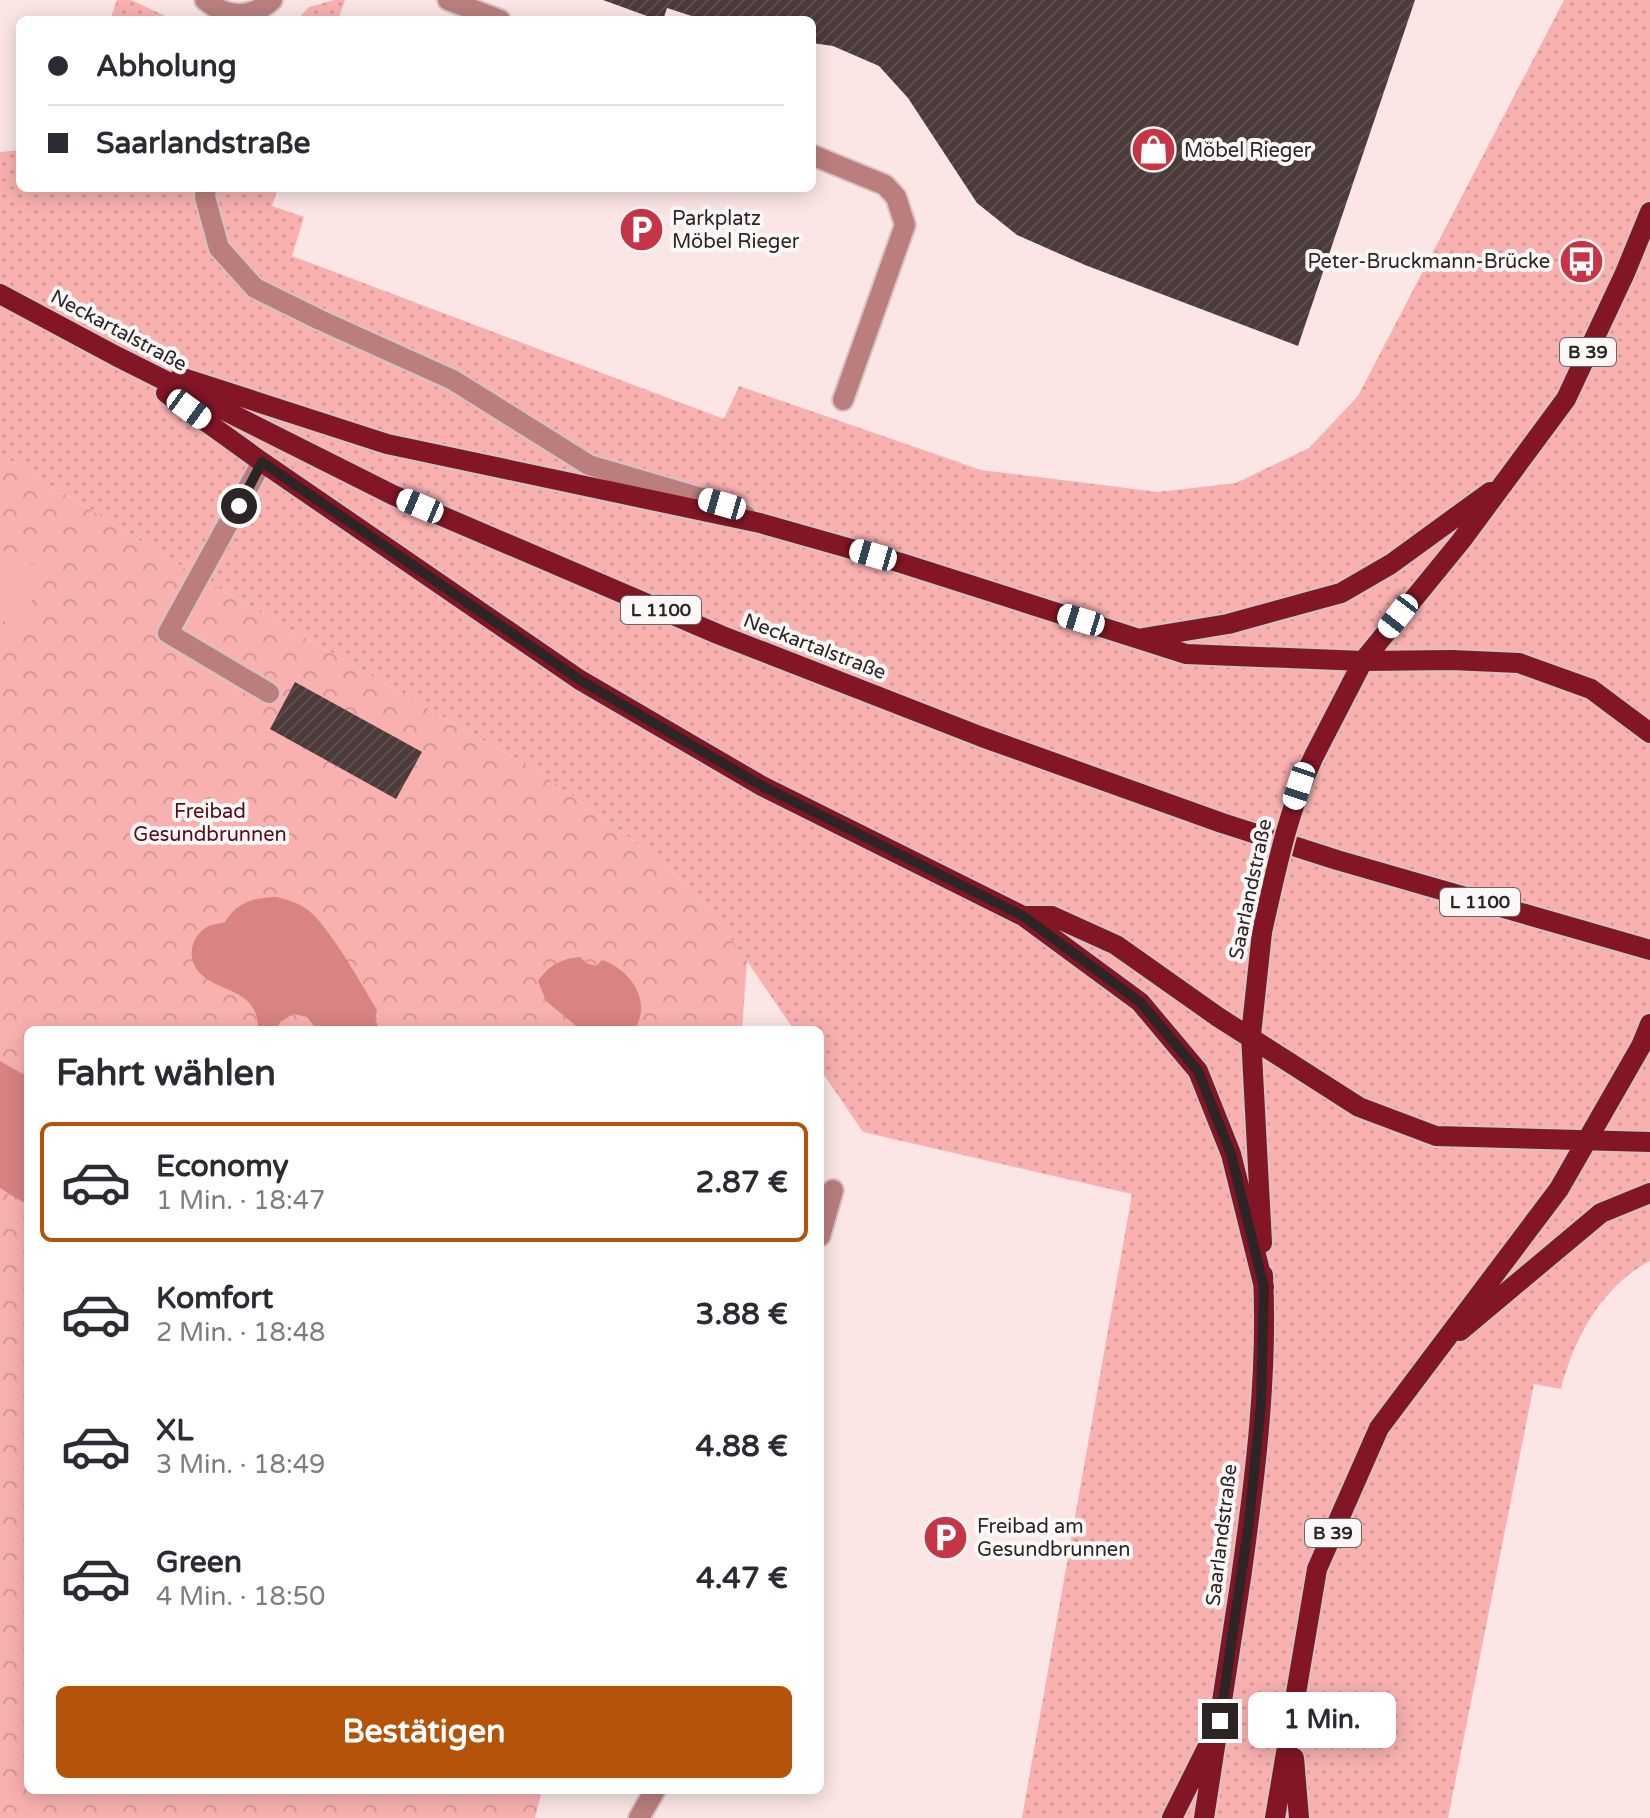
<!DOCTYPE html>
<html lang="de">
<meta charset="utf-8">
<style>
body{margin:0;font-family:"Varela Round",sans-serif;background:#f2f2f3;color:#2b2b33;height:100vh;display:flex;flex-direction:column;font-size:30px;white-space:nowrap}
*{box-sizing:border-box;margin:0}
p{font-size:26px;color:#7c7c81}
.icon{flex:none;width:44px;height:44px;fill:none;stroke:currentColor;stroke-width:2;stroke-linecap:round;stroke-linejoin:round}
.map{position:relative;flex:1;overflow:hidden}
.details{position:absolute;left:24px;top:1026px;width:800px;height:768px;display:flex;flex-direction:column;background:#fff;border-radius:12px;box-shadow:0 4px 20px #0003}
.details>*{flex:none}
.top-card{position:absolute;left:16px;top:16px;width:800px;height:176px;border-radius:12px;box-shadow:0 4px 20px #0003;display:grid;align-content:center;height:176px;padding:0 32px;background:#fff}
.end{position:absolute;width:36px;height:36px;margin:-18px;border:10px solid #2d2525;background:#fff;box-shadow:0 0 0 4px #fff}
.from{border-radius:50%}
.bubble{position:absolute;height:56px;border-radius:12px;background:#fff;box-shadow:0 4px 20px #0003;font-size:26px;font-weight:800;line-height:56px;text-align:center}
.car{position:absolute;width:24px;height:48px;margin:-24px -12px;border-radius:10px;box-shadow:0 0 6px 2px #0007;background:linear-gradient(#fff 24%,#345 0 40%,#fff 0 76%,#345 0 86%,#fff 0)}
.top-card b{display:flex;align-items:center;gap:28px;height:76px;font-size:30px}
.top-card b+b{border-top:2px solid #e1e1e2}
.top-card i{width:20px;height:20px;background:#2b2b33}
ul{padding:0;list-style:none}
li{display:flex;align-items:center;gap:24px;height:120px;margin:0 16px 12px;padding:0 16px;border:4px solid transparent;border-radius:12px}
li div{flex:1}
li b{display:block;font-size:30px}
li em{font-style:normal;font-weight:800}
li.on{border-color:#b45309}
li>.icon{width:72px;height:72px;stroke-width:1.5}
h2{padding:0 32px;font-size:36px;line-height:96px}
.action{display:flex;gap:16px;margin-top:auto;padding:16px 32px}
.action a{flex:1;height:92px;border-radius:12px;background:#b45309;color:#fff;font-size:32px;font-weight:800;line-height:92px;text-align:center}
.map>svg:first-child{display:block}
.grass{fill:url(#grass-dots)}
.park{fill:url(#park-crowns)}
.pitch{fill:#f9b1b0}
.water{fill:#d98383}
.building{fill:url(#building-hatch)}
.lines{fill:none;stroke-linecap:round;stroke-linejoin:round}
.minor-casing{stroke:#d6c3c2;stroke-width:24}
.major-casing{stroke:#d6c3c2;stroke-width:24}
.minor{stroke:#ba7e7d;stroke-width:20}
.major{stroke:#821625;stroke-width:20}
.major-bridge-casing{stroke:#d6c3c2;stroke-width:24;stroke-linecap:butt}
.major-bridge{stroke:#821625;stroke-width:20}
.route{stroke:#2d2525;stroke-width:10}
.labels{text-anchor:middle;stroke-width:8;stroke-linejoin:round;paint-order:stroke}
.shield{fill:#fcf8f8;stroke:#6b6464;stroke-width:2}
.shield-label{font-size:18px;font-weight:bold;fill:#2d2525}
.poi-label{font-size:20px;fill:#2d2525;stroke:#fcf8f8;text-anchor:start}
.street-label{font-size:20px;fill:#2d2525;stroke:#fcf8f8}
.park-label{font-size:20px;fill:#590a16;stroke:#fcf8f8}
</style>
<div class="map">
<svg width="1650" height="1818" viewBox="0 0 1650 1818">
<defs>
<pattern id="grass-dots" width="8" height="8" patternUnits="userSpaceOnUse" patternTransform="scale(2)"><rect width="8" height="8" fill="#f9b1b0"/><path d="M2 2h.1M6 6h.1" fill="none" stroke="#d69897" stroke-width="1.8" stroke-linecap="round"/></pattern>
<pattern id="park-crowns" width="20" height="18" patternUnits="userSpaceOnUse" patternTransform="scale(2)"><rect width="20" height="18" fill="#f9b1b0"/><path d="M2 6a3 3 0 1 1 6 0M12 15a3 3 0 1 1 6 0" fill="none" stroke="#d69897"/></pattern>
<pattern id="building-hatch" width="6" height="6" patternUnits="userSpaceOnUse" patternTransform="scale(2)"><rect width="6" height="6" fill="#4b3b3a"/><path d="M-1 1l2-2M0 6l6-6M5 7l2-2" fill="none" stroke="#5d4f4e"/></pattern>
</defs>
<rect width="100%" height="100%" fill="#fbe6e5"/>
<path class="grass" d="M 117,0 L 131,0 L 174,20 L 110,20 Z
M 335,0 L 345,0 L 338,20 L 297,20 L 309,7 Z
M 1564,0 L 1650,0 L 1650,1261 C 1602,1286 1574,1338 1561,1389 L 1534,1384 L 1448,1818 L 1022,1818 L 1132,1194 L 863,1132 L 820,1069 L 820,1030 L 794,1030 L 747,961 L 696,893 L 621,831 L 542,774 L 199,577 L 0,454 L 0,152 L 20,150 L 20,188 L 278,188 L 272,206 L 304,217 L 292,256 L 724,419 L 739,386 L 981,470 L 1158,492 L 1236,483 L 1309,448 L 1358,396 Z"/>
<path class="park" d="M 0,454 L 199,577 L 542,774 L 621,831 L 696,893 L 747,961 L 742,1030 L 28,1030 L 28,1790 L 542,1790 L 535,1818 L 0,1818 Z"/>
<path class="pitch" d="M 0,549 L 46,571 L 19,628 L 0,619 Z"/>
<path class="water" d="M 277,897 C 288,900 298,903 307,909 C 329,926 362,985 377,1010 L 375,1019 L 380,1030 L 317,1030 L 307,1017 L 293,1014 L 280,1022 L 277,1030 L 258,1030 C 259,987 217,994 198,971 C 186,956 192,936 207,927 C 212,924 219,924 225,922 C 238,901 254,898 277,897 Z
M 580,957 L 586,963 L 596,966 L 602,960 C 631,970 653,1002 634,1030 L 581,1030 L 546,1001 L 538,981 C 550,965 560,959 580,957 Z
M 0,1061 L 28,1077 L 28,1205 L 0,1188 Z"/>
<path class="building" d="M 603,0 L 1415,0 L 1298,346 L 1085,265 L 1017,235 L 977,203 L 908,98 L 879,66 L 833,46 L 812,43 L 812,20 L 704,20 L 667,8 L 663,20 L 658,20 Z
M 295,682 L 422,752 L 396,799 L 270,729 Z"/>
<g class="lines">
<defs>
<path id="minor" d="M 205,0 C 226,18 251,19 272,0
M 448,0 L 500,20
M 812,155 L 885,185 L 896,197 L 905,225 L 843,400
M 206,188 L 205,197 L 219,248 L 255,288 L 320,320 L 453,380 L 589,465 L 722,504 L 746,516
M 262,462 L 168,633 L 269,693
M 820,1236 L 833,1190
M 639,1818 L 655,1790"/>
<path id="major" d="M 0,294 L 116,356 L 393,495 L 720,635 L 982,737 L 1222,823 L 1337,860 L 1650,950
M 180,377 L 387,444 L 760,523 L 901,563 L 1186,654 L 1363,661 L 1452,660 L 1519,663 L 1591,689 L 1650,733
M 166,393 L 262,462 L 580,680 L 762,786 L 1023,916 L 1140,1002 L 1198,1071 L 1231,1154 L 1264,1287
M 1143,638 L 1228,624 L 1341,593 L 1391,564 L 1490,492
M 1314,756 L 1363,661 L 1461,541 L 1566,399 L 1625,273 L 1650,212
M 1023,916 L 1052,916 L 1116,945 L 1218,1017 L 1359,1107 L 1436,1136 L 1650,1142
M 1262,1243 L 1251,1035 L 1262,932
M 1460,1331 L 1601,1213 L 1650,1193
M 1294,1758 L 1299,1818
M 1172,1818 L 1210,1742
M 1204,1818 C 1217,1738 1229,1658 1241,1578 C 1255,1478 1268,1376 1263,1275
M 1275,1818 L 1317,1569 L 1379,1428 L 1559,1189 L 1641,1046 L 1650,1024"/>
</defs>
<use href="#minor" class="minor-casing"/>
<use href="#major" class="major-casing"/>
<use href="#minor" class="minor"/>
<use href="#major" class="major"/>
<defs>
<path id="major-bridge" d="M 1262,932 C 1276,871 1287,812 1314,756"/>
</defs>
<use href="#major-bridge" class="major-bridge-casing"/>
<use href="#major-bridge" class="major-bridge"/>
</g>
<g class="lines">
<path class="route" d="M 239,506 L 262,462 L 580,680 L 762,786 L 1023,916 L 1140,1002 L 1198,1071 L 1231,1154 L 1264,1287 L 1261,1404 L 1249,1522 L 1220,1721"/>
</g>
<defs>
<symbol id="shop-disc" viewBox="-11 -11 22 22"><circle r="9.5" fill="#c63545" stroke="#fcf8f8"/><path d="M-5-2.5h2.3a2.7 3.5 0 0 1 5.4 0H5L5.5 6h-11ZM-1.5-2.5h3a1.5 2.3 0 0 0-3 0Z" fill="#fff"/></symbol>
<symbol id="parking-disc" viewBox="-11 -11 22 22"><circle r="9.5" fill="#c63545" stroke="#fcf8f8"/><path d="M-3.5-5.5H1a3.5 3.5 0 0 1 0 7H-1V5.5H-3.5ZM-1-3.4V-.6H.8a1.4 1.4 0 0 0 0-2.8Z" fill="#fff"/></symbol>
<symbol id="bus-disc" viewBox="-11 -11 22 22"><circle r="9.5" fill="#c63545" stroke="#fcf8f8"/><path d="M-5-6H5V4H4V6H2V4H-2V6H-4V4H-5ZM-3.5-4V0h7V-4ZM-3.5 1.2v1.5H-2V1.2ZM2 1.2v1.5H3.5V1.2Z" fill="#fff"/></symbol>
</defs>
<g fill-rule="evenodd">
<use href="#shop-disc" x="1128" y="124" width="51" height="51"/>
<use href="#parking-disc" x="616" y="204" width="51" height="51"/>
<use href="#bus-disc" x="1556" y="236" width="51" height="51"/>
<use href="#parking-disc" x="920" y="1512" width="51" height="51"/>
</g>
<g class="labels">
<g class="shield">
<rect x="1560" y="338" width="56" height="28" rx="6"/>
<rect x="621" y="596" width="80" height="28" rx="6"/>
<rect x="1440" y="888" width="80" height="28" rx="6"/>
<rect x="1305" y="1519" width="56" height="28" rx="6"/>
</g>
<g class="shield-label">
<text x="1588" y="358">B 39</text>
<text x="661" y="616">L 1100</text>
<text x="1480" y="908">L 1100</text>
<text x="1333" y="1539">B 39</text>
</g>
<g class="poi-label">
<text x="1184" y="157">Möbel Rieger</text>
<text x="672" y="225">Parkplatz<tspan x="672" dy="23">Möbel Rieger</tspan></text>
<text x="1550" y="268" text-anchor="end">Peter-Bruckmann-Brücke</text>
<text x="977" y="1533">Freibad am<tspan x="977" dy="23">Gesundbrunnen</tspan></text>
</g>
<g class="street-label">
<text transform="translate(119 330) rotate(28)" y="7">Neckartalstraße</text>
<text transform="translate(815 646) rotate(21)" y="7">Neckartalstraße</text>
<text transform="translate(1250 889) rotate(-78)" y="7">Saarlandstraße</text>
<text transform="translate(1221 1535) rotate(-83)" y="7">Saarlandstraße</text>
</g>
<g class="park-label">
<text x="210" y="818">Freibad<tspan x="210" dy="23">Gesundbrunnen</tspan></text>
</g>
</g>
</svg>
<i class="end from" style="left:239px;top:506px"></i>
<i class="end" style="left:1220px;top:1721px"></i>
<div class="bubble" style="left:1248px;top:1692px;width:148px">1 Min.</div>
<i class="car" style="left:189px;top:409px;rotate:126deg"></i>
<i class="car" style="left:722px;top:504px;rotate:286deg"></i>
<i class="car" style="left:420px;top:506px;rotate:293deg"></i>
<i class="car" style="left:873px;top:555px;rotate:286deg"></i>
<i class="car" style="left:1398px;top:616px;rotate:218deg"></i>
<i class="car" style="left:1081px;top:620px;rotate:287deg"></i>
<i class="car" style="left:1299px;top:786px;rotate:198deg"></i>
<div class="top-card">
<b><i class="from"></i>Abholung</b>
<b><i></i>Saarlandstraße</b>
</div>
<section class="details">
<h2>Fahrt wählen</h2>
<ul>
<li class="on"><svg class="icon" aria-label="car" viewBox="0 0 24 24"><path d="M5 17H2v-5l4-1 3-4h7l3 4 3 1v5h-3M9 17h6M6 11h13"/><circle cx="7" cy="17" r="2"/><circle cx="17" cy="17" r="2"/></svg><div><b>Economy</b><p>1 Min. · 18:47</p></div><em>2.87 €</em></li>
<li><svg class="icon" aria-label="car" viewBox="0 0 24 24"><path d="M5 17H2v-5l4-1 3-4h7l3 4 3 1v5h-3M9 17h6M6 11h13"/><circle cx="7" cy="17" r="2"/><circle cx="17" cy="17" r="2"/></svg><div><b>Komfort</b><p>2 Min. · 18:48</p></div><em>3.88 €</em></li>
<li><svg class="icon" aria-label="car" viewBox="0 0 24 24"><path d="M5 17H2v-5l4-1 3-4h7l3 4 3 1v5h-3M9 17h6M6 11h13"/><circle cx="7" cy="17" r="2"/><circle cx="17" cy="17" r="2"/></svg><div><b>XL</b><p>3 Min. · 18:49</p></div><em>4.88 €</em></li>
<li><svg class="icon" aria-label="car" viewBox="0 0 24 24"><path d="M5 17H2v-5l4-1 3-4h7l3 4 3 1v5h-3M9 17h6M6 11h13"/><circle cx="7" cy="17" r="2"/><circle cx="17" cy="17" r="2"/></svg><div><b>Green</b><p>4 Min. · 18:50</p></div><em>4.47 €</em></li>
</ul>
<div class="action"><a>Bestätigen</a></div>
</section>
</div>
